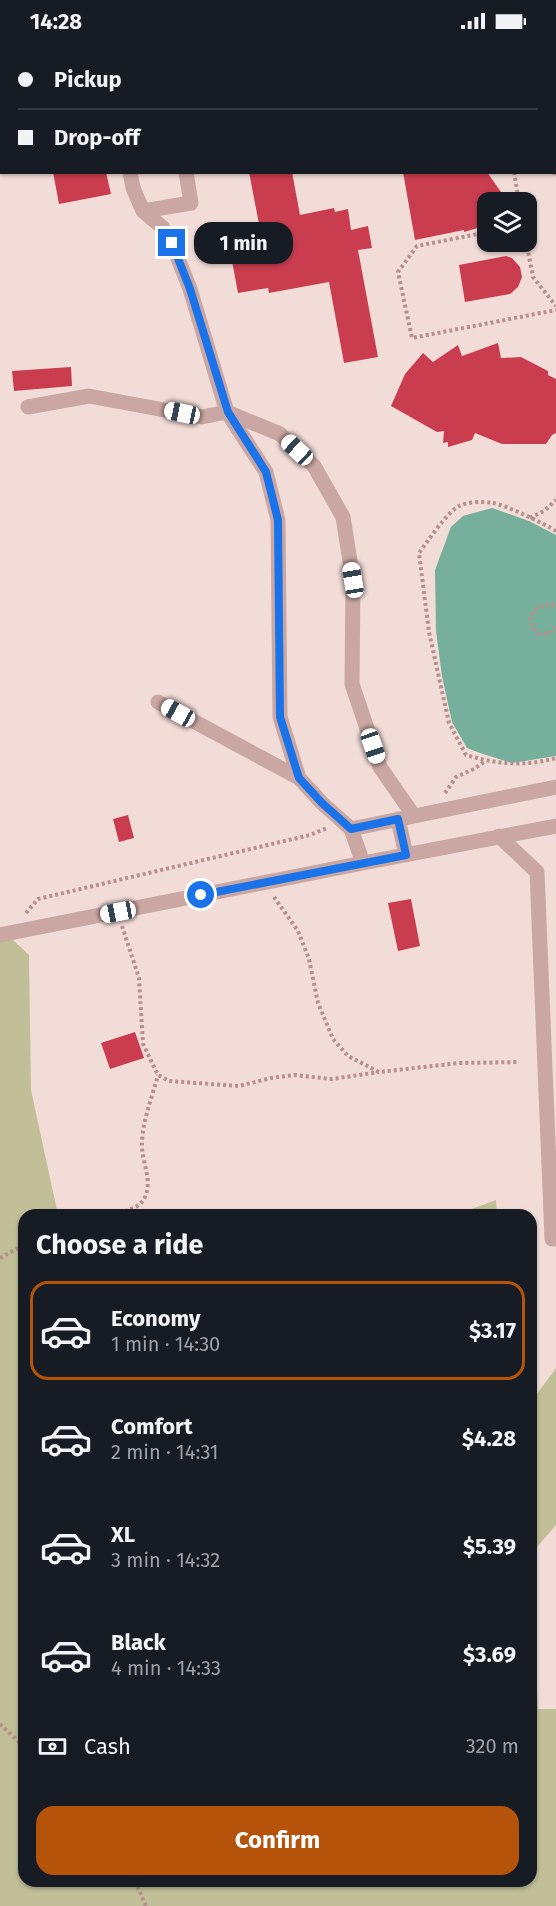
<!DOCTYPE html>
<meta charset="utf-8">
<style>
body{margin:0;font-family:"Fira Sans",sans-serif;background:#20242c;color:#f1f3f6;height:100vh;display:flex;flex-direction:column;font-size:22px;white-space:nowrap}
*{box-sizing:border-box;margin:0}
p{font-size:20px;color:#9ea1a6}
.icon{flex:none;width:33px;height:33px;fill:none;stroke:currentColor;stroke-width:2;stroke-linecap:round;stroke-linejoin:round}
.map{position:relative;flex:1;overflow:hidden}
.details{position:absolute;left:18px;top:1167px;width:519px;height:678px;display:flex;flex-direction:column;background:#171b24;border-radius:18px;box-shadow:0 2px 4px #0004}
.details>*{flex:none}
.guide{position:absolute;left:0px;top:0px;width:556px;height:132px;box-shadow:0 2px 4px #0004;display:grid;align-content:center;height:132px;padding:0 18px;background:#171b24}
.fabs{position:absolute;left:477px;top:150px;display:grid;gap:12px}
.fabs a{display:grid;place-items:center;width:60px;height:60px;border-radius:12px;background:#171b24;box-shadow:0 2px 4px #0004;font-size:30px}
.end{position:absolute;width:27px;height:27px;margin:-14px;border:8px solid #1a73e8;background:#fff;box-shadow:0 0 0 3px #fff}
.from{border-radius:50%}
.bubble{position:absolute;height:42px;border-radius:18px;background:#171b24;box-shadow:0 2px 4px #0004;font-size:20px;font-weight:700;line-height:42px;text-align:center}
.car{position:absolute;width:18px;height:36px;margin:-18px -9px;border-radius:8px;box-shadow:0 0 4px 2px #0007;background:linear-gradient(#fff 24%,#345 0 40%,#fff 0 76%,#345 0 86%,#fff 0)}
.guide b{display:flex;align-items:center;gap:21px;height:57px;font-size:22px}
.guide b+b{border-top:2px solid #363941}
.guide i{width:15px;height:15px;background:#f1f3f6}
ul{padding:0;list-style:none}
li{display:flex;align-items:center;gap:18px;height:99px;margin:0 12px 9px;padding:0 6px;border:3px solid transparent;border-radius:18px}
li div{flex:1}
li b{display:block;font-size:22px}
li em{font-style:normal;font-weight:700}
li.current{border-color:#b45309}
li>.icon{width:54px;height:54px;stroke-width:1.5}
h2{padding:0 18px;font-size:27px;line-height:72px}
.pay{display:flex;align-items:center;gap:15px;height:66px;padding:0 18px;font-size:22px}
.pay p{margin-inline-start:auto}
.cta{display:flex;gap:12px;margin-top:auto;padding:12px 18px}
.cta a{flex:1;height:69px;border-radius:18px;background:#b45309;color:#fff;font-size:24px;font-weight:700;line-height:69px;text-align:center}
.status{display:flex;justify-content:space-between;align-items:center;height:42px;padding:0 30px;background:#171b24;direction:ltr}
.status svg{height:16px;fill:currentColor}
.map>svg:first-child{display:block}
.green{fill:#c1bf97}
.water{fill:#76af9c}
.building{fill:#c93d4f}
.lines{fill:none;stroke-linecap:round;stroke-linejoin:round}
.path{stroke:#b5908e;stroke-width:4;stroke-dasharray:3 3;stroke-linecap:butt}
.minor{stroke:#caa7a3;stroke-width:15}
.route{stroke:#1a73e8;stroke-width:8}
</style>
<div class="status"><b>14:28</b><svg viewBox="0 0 49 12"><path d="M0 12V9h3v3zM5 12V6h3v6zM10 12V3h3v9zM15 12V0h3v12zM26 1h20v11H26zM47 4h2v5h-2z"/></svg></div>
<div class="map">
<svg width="556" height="1864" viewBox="0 0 556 1864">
<rect width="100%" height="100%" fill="#f2dcd7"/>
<path class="green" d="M 0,886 L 29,913 L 31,1048 L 58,1173 L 24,1173 L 24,1839 L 531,1839 L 531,1360 L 556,1326 L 556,1483 L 531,1512 L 538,1667 L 556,1667 L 556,1864 L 0,1864 Z
M 496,1158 L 497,1173 L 455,1173 Z"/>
<path class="water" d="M 492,466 L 529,479 L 556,493 L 556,714 L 512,721 L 480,711 L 467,706 L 452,680 L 442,634 L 436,589 L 435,528 L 451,485 L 463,474 Z"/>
<path class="building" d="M 53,130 L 106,130 L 111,152 L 59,162 Z
M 249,130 L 292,130 L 300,173 L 334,166 L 335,170 L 348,167 L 351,188 L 368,184 L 372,206 L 358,208 L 378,315 L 344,321 L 329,240 L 269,251 L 268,246 L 238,251 L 227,192 L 249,188 L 248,184 L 259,182 Z
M 403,130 L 487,130 L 508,160 L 488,160 L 488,183 L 464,190 L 464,188 L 415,198 Z
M 506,214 L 512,216 L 520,225 L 522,235 L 518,245 L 510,252 L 465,260 L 459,223 Z
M 498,301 L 501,316 L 521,315 L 548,329 L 548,333 L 556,337 L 556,391 L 552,393 L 546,402 L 502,402 L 475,391 L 472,398 L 448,405 L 448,400 L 443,401 L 444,389 L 437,390 L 391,364 L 405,332 L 423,311 L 433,320 L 458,303 L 462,314 Z
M 71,325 L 72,344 L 14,349 L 12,329 Z
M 128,773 L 134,796 L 119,800 L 113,777 Z
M 411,857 L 420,904 L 398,909 L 388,861 Z
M 135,990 L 144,1016 L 110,1027 L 101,1001 Z"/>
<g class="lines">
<path class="path" d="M 489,0 L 489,2
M 503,0 L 503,2
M 553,2 L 556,0
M 514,130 L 519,160
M 488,190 L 417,204 L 398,230 L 412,296 L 556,268
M 526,199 L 533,235 L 556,264
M 530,476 L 544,469 L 556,458
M 556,489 C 545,482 504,462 492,461 C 482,459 468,460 459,464 C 447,470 428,499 419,511 L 429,590 L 449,681 L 466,713 C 496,722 525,725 556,716
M 555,563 C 541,563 535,564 530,577 L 533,586 L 539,592 L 547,592 L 556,586
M 445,751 L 456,735 L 474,727 L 485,719
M 274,855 L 298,889 L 309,917 L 318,961 L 333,997 L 348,1014 L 379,1030 L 459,1021 L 519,1020
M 26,871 L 38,857 L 310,793 L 327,786
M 122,884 L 139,936 L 143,1002 L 158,1033 L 169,1039 L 239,1044 L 271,1036 L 294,1033 L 332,1037 L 379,1030
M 107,1173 C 119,1170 137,1169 144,1157 C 153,1141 143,1122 142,1106 C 141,1082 152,1056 158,1033
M 0,1216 L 24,1203
M 0,1682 L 24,1705
M 135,1839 L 146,1864"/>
<path class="minor" d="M 106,0 L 106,2
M 263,0 L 264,2
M 555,55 L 556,55
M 0,118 L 2,117
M 555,121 L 556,126
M 130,130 L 133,146 L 143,169 L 162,185 L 172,201 L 190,247 L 227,370 L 266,430 L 278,478 L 280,675 L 299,736 L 322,761 L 351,787 L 363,821 L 556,784
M 143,169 L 191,161 L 186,130
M 28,365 L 89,354 L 202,375 L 227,370 L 280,392 L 314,424 L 343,475 L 353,538 L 352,642 L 380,725 L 414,774
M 158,660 L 299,736
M 398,777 L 406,813
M 351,787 L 556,745
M 499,794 L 537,830 L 552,1197 L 556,1197
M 0,893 L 363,821"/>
</g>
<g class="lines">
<path class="route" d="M 172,201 L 190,247 L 228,370 L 266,430 L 278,478 L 280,675 L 299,736 L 322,761 L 351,787 L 398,777 L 406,813 L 201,853"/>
</g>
</svg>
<div class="fabs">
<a><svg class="icon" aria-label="layers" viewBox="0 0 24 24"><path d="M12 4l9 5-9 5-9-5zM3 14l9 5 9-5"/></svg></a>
</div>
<i class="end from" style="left:201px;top:853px"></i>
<i class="end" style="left:172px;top:201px"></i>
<div class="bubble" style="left:194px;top:180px;width:99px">1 min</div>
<i class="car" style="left:182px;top:371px;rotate:282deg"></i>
<i class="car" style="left:297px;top:408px;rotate:313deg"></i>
<i class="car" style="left:353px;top:538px;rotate:351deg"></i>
<i class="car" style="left:178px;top:671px;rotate:299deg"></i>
<i class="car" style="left:373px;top:704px;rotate:161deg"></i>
<i class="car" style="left:118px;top:870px;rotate:259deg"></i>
<div class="guide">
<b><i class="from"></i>Pickup</b>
<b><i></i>Drop-off</b>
</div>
<section class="details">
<h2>Choose a ride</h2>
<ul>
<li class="current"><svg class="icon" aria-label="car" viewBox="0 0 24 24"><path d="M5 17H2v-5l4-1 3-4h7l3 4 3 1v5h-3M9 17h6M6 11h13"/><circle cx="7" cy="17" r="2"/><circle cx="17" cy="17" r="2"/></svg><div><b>Economy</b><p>1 min · 14:30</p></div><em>$3.17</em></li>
<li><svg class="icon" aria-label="car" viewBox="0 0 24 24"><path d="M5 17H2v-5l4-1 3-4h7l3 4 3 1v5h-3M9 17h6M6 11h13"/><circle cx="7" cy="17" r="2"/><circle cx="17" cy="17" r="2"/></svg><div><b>Comfort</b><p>2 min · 14:31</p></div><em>$4.28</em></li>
<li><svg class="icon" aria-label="car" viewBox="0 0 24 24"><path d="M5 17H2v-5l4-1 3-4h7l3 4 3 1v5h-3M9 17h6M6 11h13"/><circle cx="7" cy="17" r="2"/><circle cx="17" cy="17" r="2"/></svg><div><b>XL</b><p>3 min · 14:32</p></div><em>$5.39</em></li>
<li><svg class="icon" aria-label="car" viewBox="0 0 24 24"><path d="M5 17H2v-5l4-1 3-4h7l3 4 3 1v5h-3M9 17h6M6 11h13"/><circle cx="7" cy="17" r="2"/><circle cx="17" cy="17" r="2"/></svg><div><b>Black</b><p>4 min · 14:33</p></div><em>$3.69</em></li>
</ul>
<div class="pay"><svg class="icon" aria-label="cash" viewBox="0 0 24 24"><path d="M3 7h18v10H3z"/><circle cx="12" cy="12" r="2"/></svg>Cash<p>320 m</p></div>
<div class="cta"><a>Confirm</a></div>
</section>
</div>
